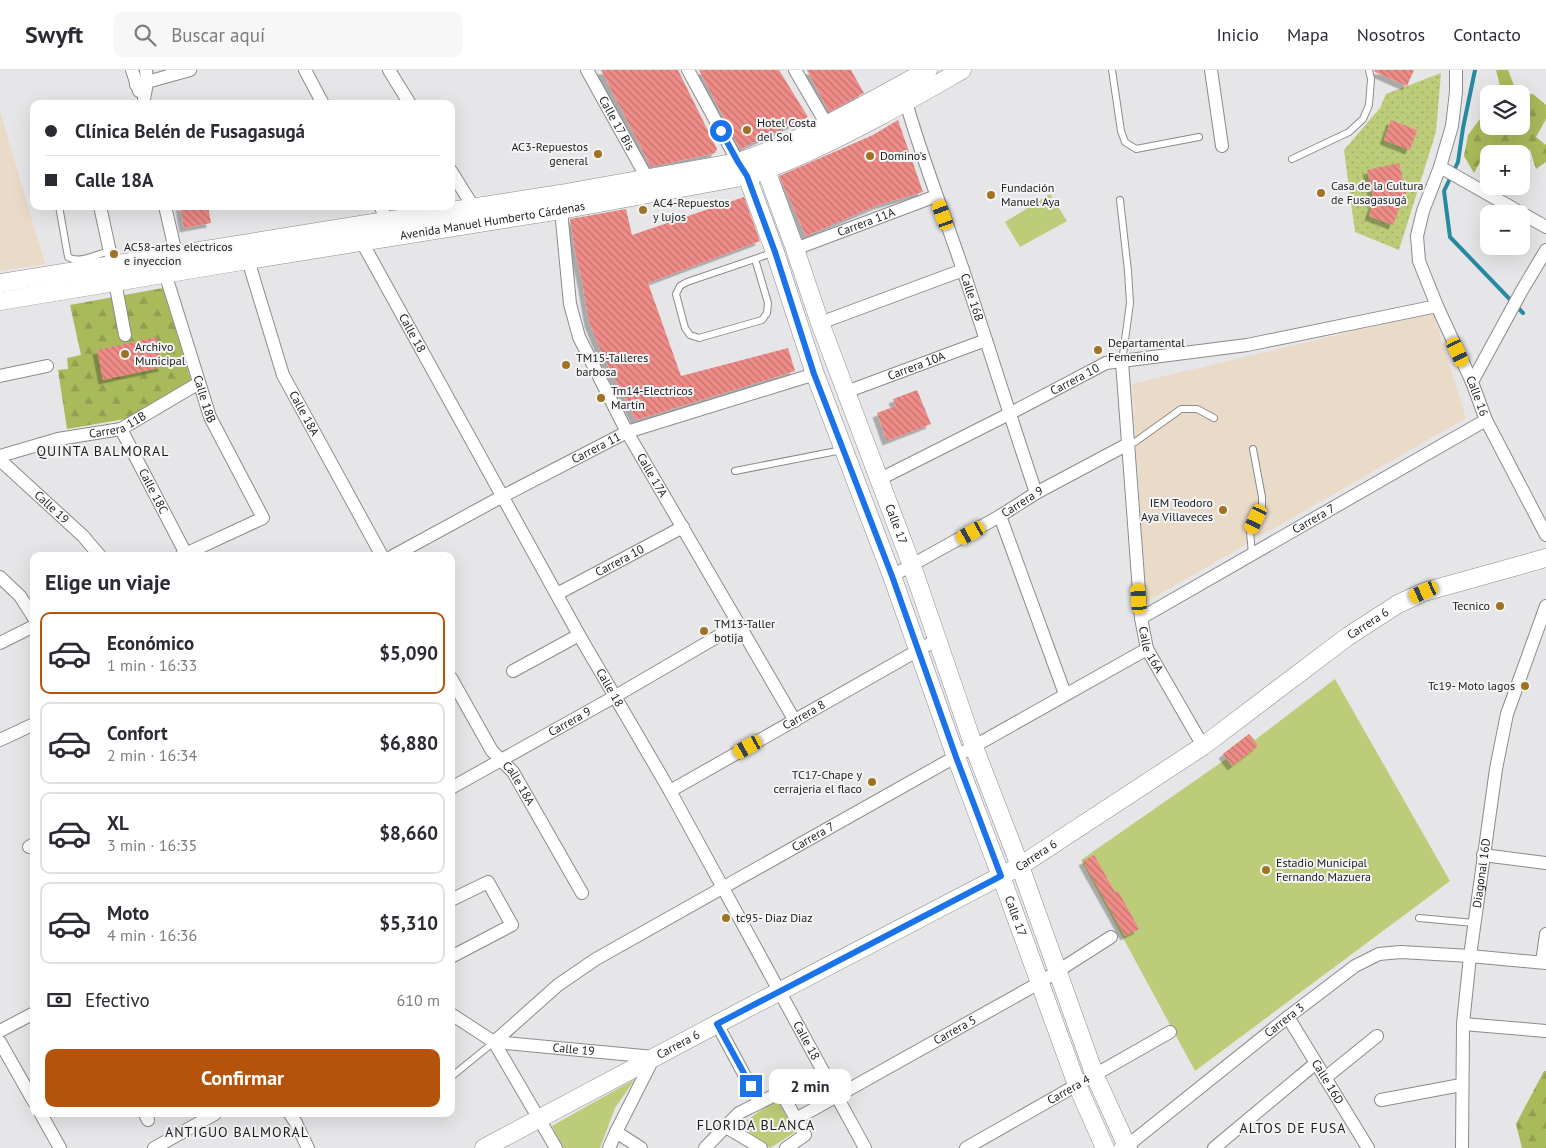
<!DOCTYPE html>
<html lang="es">
<meta charset="utf-8">
<style>
body{margin:0;font-family:"PT Sans",sans-serif;background:#f7f7f7;color:#2b2b33;height:100vh;display:flex;flex-direction:column;font-size:19px;white-space:nowrap}
*{box-sizing:border-box;margin:0}
p{font-size:16px;color:#7c7c81}
.icon{flex:none;width:28px;height:28px;fill:none;stroke:currentColor;stroke-width:2;stroke-linecap:round;stroke-linejoin:round}
.map{position:relative;flex:1;overflow:hidden}
.details{position:absolute;left:30px;top:482px;width:425px;height:565px;display:flex;flex-direction:column;background:#fff;border-radius:10px;box-shadow:0 5px 20px #0002}
.details>*{flex:none}
.guide{position:absolute;left:30px;top:30px;width:425px;height:110px;border-radius:10px;box-shadow:0 5px 20px #0002;display:grid;align-content:center;height:110px;padding:0 15px;background:#fff}
.tools{position:absolute;left:1480px;top:15px;display:grid;gap:10px}
.tools a{display:grid;place-items:center;width:50px;height:50px;border-radius:10px;background:#fff;box-shadow:0 5px 20px #0002;font-size:25px}
.end{position:absolute;width:22px;height:22px;margin:-11px;border:6px solid #1a73e8;background:#fff;box-shadow:0 0 0 2px #fff}
.from{border-radius:50%}
.bubble{position:absolute;height:35px;border-radius:10px;background:#fff;box-shadow:0 5px 20px #0002;font-size:16px;font-weight:800;line-height:35px;text-align:center}
.car{position:absolute;width:15px;height:30px;margin:-15px -8px;border-radius:6px;box-shadow:0 0 4px 1px #0007;background:linear-gradient(#f5c518 24%,#345 0 40%,#f5c518 0 76%,#345 0 86%,#f5c518 0)}
.guide b{display:flex;align-items:center;gap:18px;height:48px;font-size:19px}
.guide b+b{border-top:1px solid #e1e1e2}
.guide i{width:12px;height:12px;background:#2b2b33}
ul{padding:0;list-style:none}
li{display:flex;align-items:center;gap:15px;height:82px;margin:0 10px 8px;padding:0 5px;border:2px solid #e1e1e2;border-radius:10px}
li div{flex:1}
li b{display:block;font-size:19px}
li em{font-style:normal;font-weight:800}
li.on{border-color:#b45309}
li>.icon{width:45px;height:45px;stroke-width:1.5}
h2{padding:0 15px;font-size:22px;line-height:60px}
.pay{display:flex;align-items:center;gap:12px;height:55px;padding:0 15px;font-size:19px}
.pay p{margin-inline-start:auto}
.action{display:flex;gap:10px;margin-top:auto;padding:10px 15px}
.action a{flex:1;height:58px;border-radius:10px;background:#b45309;color:#fff;font-size:20px;font-weight:800;line-height:58px;text-align:center}
header{display:flex;align-items:center;gap:30px;box-sizing:border-box;height:70px;padding:0 25px;background:#fff;border-bottom:1px solid #e1e1e2}
header strong{font-size:24px}
nav{display:flex;gap:28px;margin-inline-start:auto;font-size:18px}
.search{width:350px;height:45px;background:#f7f7f7;display:flex;align-items:center;gap:12px;box-sizing:border-box;padding:0 18px;border-radius:10px;color:#7c7c81;font-size:19px}
.map>svg:first-child{display:block}
.education{fill:#eadac8}
.grass{fill:url(#grass-dots)}
.forest{fill:url(#forest-firs)}
.green{fill:#bccc79}
.lines{fill:none;stroke-linecap:round;stroke-linejoin:round}
.stream{stroke:#268aa0;stroke-width:4}
.building{fill:url(#building-back-hatch);filter:url(#shadow)}
.lane-casing{stroke:#8b8b8d;stroke-width:8}
.street-casing{stroke:#8b8b8d;stroke-width:14}
.secondary-casing{stroke:#8b8b8d;stroke-width:19}
.lane{stroke:#fff;stroke-width:6}
.street{stroke:#fff;stroke-width:12}
.secondary{stroke:#fff;stroke-width:18}
.route{stroke:#1a73e8;stroke-width:6}
.poi-dot{fill:#a07324;stroke:#f3f4f5;stroke-width:2}
.labels{text-anchor:middle;stroke-width:4;stroke-linejoin:round;paint-order:stroke}
.poi-label{font-size:12px;fill:#1b1b1c;stroke:#f3f4f5;text-anchor:start}
.street-label{font-size:12px;fill:#1b1b1c;stroke:#f3f4f5}
.neighbourhood-label{font-size:14px;letter-spacing:1px;fill:#1b1b1c;stroke:#f3f4f5}
</style>
<header>
<strong>Swyft</strong>
<div class="search"><svg class="icon" aria-label="search" viewBox="0 0 24 24"><circle cx="10" cy="10" r="6"/><path d="M15 15l6 6"/></svg>Buscar aquí</div>
<nav><a>Inicio</a><a>Mapa</a><a>Nosotros</a><a>Contacto</a></nav>
</header>
<div class="map">
<svg width="1546" height="1078" viewBox="0 0 1546 1078">
<defs>
<pattern id="grass-dots" width="8" height="8" patternUnits="userSpaceOnUse" patternTransform="scale(1.25)"><rect width="8" height="8" fill="#bccc79"/><path d="M2 2h.1M6 6h.1" fill="none" stroke="#a1af68" stroke-width="1.8" stroke-linecap="round"/></pattern>
<pattern id="forest-firs" width="22" height="20" patternUnits="userSpaceOnUse" patternTransform="scale(1.25)"><rect width="22" height="20" fill="#a9ba5b"/><path d="M5 1l3.5 6h-7zM16 11l3.5 6h-7z" fill="#919f4f"/></pattern>
<pattern id="building-back-hatch" width="6" height="6" patternUnits="userSpaceOnUse" patternTransform="scale(1.25)"><rect width="6" height="6" fill="#ef8c88"/><path d="M-1 5l2 2M0 0l6 6M5-1l2 2" fill="none" stroke="#c1726e"/></pattern>
<filter id="shadow"><feDropShadow dx="-4.5" dy="4.5" stdDeviation="0" flood-color="#0004"/></filter>
</defs>
<rect width="100%" height="100%" fill="#e6e6e8"/>
<path class="education" d="M 0,41 L 45,194 L 0,201 Z
M 1433,242 L 1466,348 L 1146,532 L 1132,314 Z"/>
<path class="grass" d="M 1441,3 L 1436,62 L 1399,180 L 1355,162 L 1344,80 L 1380,38 L 1386,24 Z"/>
<path class="forest" d="M 1496,0 L 1508,0 L 1517,23 L 1533,24 L 1546,35 L 1546,49 L 1536,67 L 1546,75 L 1546,92 L 1536,99 L 1530,80 L 1518,78 L 1486,81 L 1474,103 L 1464,86 L 1468,65 L 1489,37 L 1489,56 L 1521,56 L 1521,24 L 1498,24 L 1501,20 Z
M 163,218 L 191,310 L 125,349 L 67,359 L 58,300 L 68,299 L 67,288 L 81,285 L 70,235 Z
M 1544,1001 L 1546,1001 L 1546,1078 L 1522,1078 L 1516,1054 Z"/>
<path class="green" d="M 1050,124 L 1067,151 L 1020,177 L 1005,152 Z
M 1335,609 L 1450,811 L 1195,1001 L 1081,790 L 1226,689 L 1223,684 L 1249,664 L 1255,670 Z
M 635,1009 L 615,1038 L 600,1078 L 563,1078 L 552,1056 Z
M 777,1029 L 795,1062 L 770,1078 L 740,1055 Z"/>
<g class="lines">
<path class="stream" d="M 1475,0 L 1463,58 L 1458,92 L 1444,121 L 1450,167 L 1523,243"/>
</g>
<path class="building" d="M 601,0 L 678,0 L 717,79 L 715,83 L 651,97 Z
M 699,0 L 779,0 L 808,47 L 740,79 Z
M 807,0 L 851,0 L 864,23 L 829,42 Z
M 1374,0 L 1414,0 L 1407,16 L 1375,2 Z
M 898,50 L 923,122 L 878,135 L 806,166 L 779,106 L 873,65 Z
M 1391,50 L 1417,60 L 1410,80 L 1384,70 Z
M 1399,93 L 1406,123 L 1403,131 L 1402,131 L 1393,155 L 1369,146 L 1374,131 L 1367,100 Z
M 744,127 L 760,171 L 648,213 L 681,306 L 788,278 L 795,301 L 636,350 L 602,284 L 589,252 L 582,211 L 575,181 L 570,149 L 626,139 L 632,165 Z
M 180,136 L 208,136 L 211,153 L 184,158 Z
M 157,267 L 163,297 L 103,310 L 97,280 Z
M 917,320 L 931,354 L 887,371 L 877,343 L 896,336 L 893,329 Z
M 1249,664 L 1258,676 L 1232,696 L 1223,684 Z
M 1094,785 L 1115,822 L 1118,821 L 1139,859 L 1125,866 L 1083,791 Z"/>
<g class="lines">
<defs>
<path id="lane" d="M 1112,0 L 1121,61 L 1125,72 L 1136,79 L 1199,67
M 1292,89 L 1349,62 L 1363,49 L 1369,35 L 1371,9 L 1369,0
M 1120,130 L 1128,201 L 1130,233 L 1122,292
M 59,136 L 68,187 C 79,194 98,184 109,181
M 755,189 L 768,233 L 767,243 L 762,250 L 699,268 L 690,265 L 685,258 L 676,224 L 680,216 L 687,212 L 775,182
M 1128,374 L 1135,372 L 1181,339 L 1197,339 L 1214,348
M 735,401 L 842,380
M 1252,484 L 1250,462 L 1262,437 L 1262,427 L 1253,379
M 1419,848 L 1474,853
M 451,1007 L 494,972"/>
<g id="street">
<path d="M 132,0 L 139,21"/>
<path d="M 305,0 L 323,34"/>
<path d="M 389,0 L 410,34"/>
<path id="s1" d="M 587,0 L 647,108"/>
<path d="M 688,0 L 738,92"/>
<path d="M 795,0 L 827,55"/>
<path d="M 1211,0 L 1222,76"/>
<path id="s2" d="M 1456,0 L 1456,22 L 1452,56 L 1440,97 L 1423,141 L 1417,166 L 1419,191 L 1437,236 L 1472,312 L 1486,350 L 1546,465"/>
<path d="M 136,15 L 190,0"/>
<path id="s3" d="M 906,32 C 922,89 944,144 963,200 C 988,275 1011,349 1036,423"/>
<path d="M 144,34 L 144,29 L 147,13 L 146,0"/>
<path d="M 1440,97 L 1546,157"/>
<path d="M 451,101 L 474,138"/>
<path d="M 100,136 L 113,196"/>
<path d="M 165,136 L 176,184"/>
<path d="M 380,136 L 388,151"/>
<path id="s4" d="M 561,140 L 570,234 L 579,267 L 627,362 L 795,651"/>
<path id="s5" d="M 358,165 L 579,565 L 670,721 L 865,1078"/>
<path id="s6" d="M 795,179 L 936,126"/>
<path id="s7" d="M 248,190 L 283,305 L 382,486"/>
<path id="s8" d="M 165,203 L 210,347 L 263,448 L 181,486"/>
<path d="M 115,212 L 125,265"/>
<path d="M 820,253 L 963,200"/>
<path id="s9" d="M 1122,292 L 1141,548 L 1147,579 L 1203,676"/>
<path d="M 0,306 L 47,296"/>
<path d="M 1472,312 L 1521,222 L 1546,180"/>
<path id="s10" d="M 846,322 L 986,270"/>
<path id="s11" d="M 121,359 L 186,484"/>
<path id="s12" d="M 0,386 L 58,369 L 121,359 L 199,313"/>
<path id="s13" d="M 0,390 L 83,466 L 100,486"/>
<path id="s14" d="M 878,410 L 1009,344 L 1106,293 L 1247,275 L 1437,236"/>
<path d="M 1000,446 L 1065,624"/>
<path id="s15" d="M 393,486 L 503,426 L 627,362 L 815,304"/>
<path id="s16" d="M 892,506 L 1000,446 L 1036,423 L 1128,374"/>
<path d="M 0,507 L 20,526 L 34,548"/>
<path id="s17" d="M 557,524 L 683,457"/>
<path id="s18" d="M 1141,548 L 1486,350"/>
<path d="M 0,573 L 34,556"/>
<path d="M 513,601 L 579,565"/>
<path id="s19" d="M 451,608 L 492,681 L 513,702 L 582,823"/>
<path d="M 0,670 L 34,654"/>
<path id="s20" d="M 451,718 L 614,627 L 739,554"/>
<path id="s21" d="M 670,721 L 938,569"/>
<path d="M 29,777 L 34,774"/>
<path d="M 1483,785 L 1546,793"/>
<path d="M 451,830 L 488,812 L 512,855 L 451,887"/>
<path d="M 1542,892 L 1546,864"/>
<path d="M 451,944 L 494,972 L 556,1078"/>
<path id="s22" d="M 1288,947 L 1368,1078"/>
<path d="M 717,954 L 759,1032"/>
<path d="M 1463,954 L 1546,961"/>
<path d="M 0,961 L 34,943"/>
<path d="M 0,972 L 34,1032"/>
<path id="s23" d="M 494,972 L 558,915 L 596,889 L 1147,579"/>
<path id="s24" d="M 494,972 L 654,987 L 616,1062 L 609,1078"/>
<path d="M 1325,1008 L 1377,966"/>
<path d="M 1381,1030 L 1461,1015"/>
<path d="M 41,1044 L 60,1078"/>
<path d="M 145,1044 L 148,1050"/>
<path d="M 290,1044 L 296,1053 L 308,1078"/>
<path id="s25" d="M 796,1049 L 1039,913 L 1111,867"/>
<path d="M 726,1057 L 761,1078"/>
<path d="M 616,1062 L 641,1078"/>
<path d="M 154,1078 L 215,1044"/>
<path d="M 705,1078 L 739,1043 L 781,1022 L 805,1065 L 786,1078"/>
<path id="s26" d="M 966,1078 L 1170,962"/>
<path id="s27" d="M 1131,1078 L 1127,1076 L 1288,947 L 1355,896 L 1379,884 L 1401,882 L 1470,886 L 1546,893"/>
<path d="M 1214,1078 L 1316,993"/>
<path id="s28" d="M 1462,1078 L 1463,954 L 1470,886 L 1496,699 L 1507,644 L 1546,536"/>
</g>
<g id="secondary">
<path id="s29" d="M 757,86 L 766,100 L 795,179 L 820,253 L 912,496 L 974,677 L 1020,796 L 1095,1006 L 1127,1076 L 1123,1078"/>
<path id="s30" d="M 738,92 L 747,106 L 775,182 L 815,304 L 892,506 L 956,687 L 1001,806 L 1077,1015 L 1105,1078"/>
<path d="M 0,213 L 354,156 L 560,124 L 738,92 C 805,70 866,34 928,0"/>
<path id="s31" d="M 0,231 L 248,190 L 561,140 L 747,106 C 768,100 788,91 808,82 C 861,58 911,29 962,0"/>
<path id="s32" d="M 484,1078 L 717,954 L 1020,796 L 1203,676 L 1347,567 L 1398,534 L 1424,522 L 1546,488"/>
</g>
</defs>
<use href="#lane" class="lane-casing"/>
<use href="#street" class="street-casing"/>
<use href="#secondary" class="secondary-casing"/>
<use href="#lane" class="lane"/>
<use href="#street" class="street"/>
<use href="#secondary" class="secondary"/>
</g>
<g class="lines">
<path class="route" d="M 721,61 L 738,92 L 747,106 L 775,182 L 814,304 L 892,506 L 956,687 L 1001,806 L 717,954 L 751,1016"/>
</g>
<g class="poi-dot">
<circle cx="747" cy="60" r="5"/>
<circle cx="598" cy="84" r="5"/>
<circle cx="870" cy="86" r="5"/>
<circle cx="1321" cy="123" r="5"/>
<circle cx="991" cy="125" r="5"/>
<circle cx="643" cy="140" r="5"/>
<circle cx="114" cy="184" r="5"/>
<circle cx="1098" cy="280" r="5"/>
<circle cx="125" cy="284" r="5"/>
<circle cx="566" cy="295" r="5"/>
<circle cx="601" cy="328" r="5"/>
<circle cx="1223" cy="440" r="5"/>
<circle cx="1500" cy="536" r="5"/>
<circle cx="704" cy="561" r="5"/>
<circle cx="1525" cy="616" r="5"/>
<circle cx="872" cy="712" r="5"/>
<circle cx="1266" cy="800" r="5"/>
<circle cx="726" cy="848" r="5"/>
</g>
<g class="labels">
<g class="poi-label">
<text x="757" y="57">Hotel Costa<tspan x="757" dy="14">del Sol</tspan></text>
<text x="588" y="81" text-anchor="end">AC3-Repuestos<tspan x="588" dy="14">general</tspan></text>
<text x="880" y="90">Domino's</text>
<text x="1331" y="120">Casa de la Cultura<tspan x="1331" dy="14">de Fusagasugá</tspan></text>
<text x="1001" y="122">Fundación<tspan x="1001" dy="14">Manuel Aya</tspan></text>
<text x="653" y="137">AC4-Repuestos<tspan x="653" dy="14">y lujos</tspan></text>
<text x="124" y="181">AC58-artes electricos<tspan x="124" dy="14">e inyeccion</tspan></text>
<text x="1108" y="277">Departamental<tspan x="1108" dy="14">Femenino</tspan></text>
<text x="135" y="281">Archivo<tspan x="135" dy="14">Municipal</tspan></text>
<text x="576" y="292">TM15-Talleres<tspan x="576" dy="14">barbosa</tspan></text>
<text x="611" y="325">Tm14-Electricos<tspan x="611" dy="14">Martín</tspan></text>
<text x="1213" y="437" text-anchor="end">IEM Teodoro<tspan x="1213" dy="14">Aya Villaveces</tspan></text>
<text x="1490" y="540" text-anchor="end">Tecnico</text>
<text x="714" y="558">TM13-Taller<tspan x="714" dy="14">botija</tspan></text>
<text x="1515" y="620" text-anchor="end">Tc19- Moto lagos</text>
<text x="862" y="709" text-anchor="end">TC17-Chape y<tspan x="862" dy="14">cerrajeria el flaco</tspan></text>
<text x="1276" y="797">Estadio Municipal<tspan x="1276" dy="14">Fernando Mazuera</tspan></text>
<text x="736" y="852">tc95- Diaz Diaz</text>
</g>
<g class="street-label">
<text dy="4" stroke="none"><textPath href="#s1" startOffset="61">Calle 17 Bis</textPath></text>
<text dy="4" stroke="none"><textPath href="#s31" startOffset="499">Avenida Manuel Humberto Cárdenas</textPath></text>
<text dy="4" stroke="none"><textPath href="#s6" startOffset="76">Carrera 11A</textPath></text>
<text dy="4" stroke="none"><textPath href="#s3" startOffset="206">Calle 16B</textPath></text>
<text dy="4" stroke="none"><textPath href="#s5" startOffset="112">Calle 18</textPath></text>
<text dy="4" stroke="none"><textPath href="#s10" startOffset="75">Carrera 10A</textPath></text>
<text dy="4" stroke="none"><textPath href="#s14" startOffset="221">Carrera 10</textPath></text>
<text dy="4" stroke="none"><textPath href="#s2" startOffset="344">Calle 16</textPath></text>
<text dy="4" stroke="none"><textPath href="#s8" startOffset="132">Calle 18B</textPath></text>
<text dy="4" stroke="none"><textPath href="#s7" startOffset="164">Calle 18A</textPath></text>
<text dy="4" stroke="none"><textPath href="#s12" startOffset="122">Carrera 11B</textPath></text>
<text dy="4" stroke="none"><textPath href="#s15" startOffset="230">Carrera 11</textPath></text>
<text dy="4" stroke="none"><textPath href="#s4" startOffset="285">Calle 17A</textPath></text>
<text dy="4" stroke="none"><textPath href="#s11" startOffset="70">Calle 18C</textPath></text>
<text dy="4" stroke="none"><textPath href="#s16" startOffset="150">Carrera 9</textPath></text>
<text dy="4" stroke="none"><textPath href="#s13" startOffset="70">Calle 19</textPath></text>
<text dy="4" stroke="none"><textPath href="#s18" startOffset="199">Carrera 7</textPath></text>
<text dy="4" stroke="none"><textPath href="#s29" startOffset="394">Calle 17</textPath></text>
<text dy="4" stroke="none"><textPath href="#s17" startOffset="71">Carrera 10</textPath></text>
<text dy="4" stroke="none"><textPath href="#s32" startOffset="1030">Carrera 6</textPath></text>
<text dy="4" stroke="none"><textPath href="#s9" startOffset="290">Calle 16A</textPath></text>
<text dy="4" stroke="none"><textPath href="#s5" startOffset="518">Calle 18</textPath></text>
<text dy="4" stroke="none"><textPath href="#s21" startOffset="154">Carrera 8</textPath></text>
<text dy="4" stroke="none"><textPath href="#s20" startOffset="136">Carrera 9</textPath></text>
<text dy="4" stroke="none"><textPath href="#s19" startOffset="126">Calle 18A</textPath></text>
<text dy="4" stroke="none"><textPath href="#s23" startOffset="381">Carrera 7</textPath></text>
<text dy="4" stroke="none"><textPath href="#s32" startOffset="625">Carrera 6</textPath></text>
<text dy="4" stroke="none"><textPath href="#s28" startOffset="276">Diagonal 16D</textPath></text>
<text dy="4" stroke="none"><textPath href="#s30" startOffset="804">Calle 17</textPath></text>
<text dy="4" stroke="none"><textPath href="#s27" startOffset="206">Carrera 3</textPath></text>
<text dy="4" stroke="none"><textPath href="#s25" startOffset="182">Carrera 5</textPath></text>
<text dy="4" stroke="none"><textPath href="#s5" startOffset="922">Calle 18</textPath></text>
<text dy="4" stroke="none"><textPath href="#s32" startOffset="220">Carrera 6</textPath></text>
<text dy="4" stroke="none"><textPath href="#s24" startOffset="80">Calle 19</textPath></text>
<text dy="4" stroke="none"><textPath href="#s22" startOffset="76">Calle 16D</textPath></text>
<text dy="4" stroke="none"><textPath href="#s26" startOffset="118">Carrera 4</textPath></text>
</g>
<g class="neighbourhood-label">
<text x="103" y="386">QUINTA BALMORAL</text>
<text x="756" y="1060">FLORIDA BLANCA</text>
<text x="1293" y="1063">ALTOS DE FUSA</text>
<text x="237" y="1067">ANTIGUO BALMORAL</text>
</g>
</g>
</svg>
<div class="tools">
<a><svg class="icon" aria-label="layers" viewBox="0 0 24 24"><path d="M12 4l9 5-9 5-9-5zM3 14l9 5 9-5"/></svg></a>
<a>+</a>
<a>−</a>
</div>
<i class="end from" style="left:721px;top:61px"></i>
<i class="end" style="left:751px;top:1016px"></i>
<div class="bubble" style="left:769px;top:999px;width:82px">2 min</div>
<i class="car" style="left:943px;top:145px;rotate:340deg"></i>
<i class="car" style="left:1458px;top:282px;rotate:155deg"></i>
<i class="car" style="left:1256px;top:449px;rotate:205deg"></i>
<i class="car" style="left:971px;top:463px;rotate:241deg"></i>
<i class="car" style="left:1424px;top:522px;rotate:246deg"></i>
<i class="car" style="left:1139px;top:529px;rotate:356deg"></i>
<i class="car" style="left:748px;top:677px;rotate:241deg"></i>
<div class="guide">
<b><i class="from"></i>Clínica Belén de Fusagasugá</b>
<b><i></i>Calle 18A</b>
</div>
<section class="details">
<h2>Elige un viaje</h2>
<ul>
<li class="on"><svg class="icon" aria-label="car" viewBox="0 0 24 24"><path d="M5 17H2v-5l4-1 3-4h7l3 4 3 1v5h-3M9 17h6M6 11h13"/><circle cx="7" cy="17" r="2"/><circle cx="17" cy="17" r="2"/></svg><div><b>Económico</b><p>1 min · 16:33</p></div><em>$5,090</em></li>
<li><svg class="icon" aria-label="car" viewBox="0 0 24 24"><path d="M5 17H2v-5l4-1 3-4h7l3 4 3 1v5h-3M9 17h6M6 11h13"/><circle cx="7" cy="17" r="2"/><circle cx="17" cy="17" r="2"/></svg><div><b>Confort</b><p>2 min · 16:34</p></div><em>$6,880</em></li>
<li><svg class="icon" aria-label="car" viewBox="0 0 24 24"><path d="M5 17H2v-5l4-1 3-4h7l3 4 3 1v5h-3M9 17h6M6 11h13"/><circle cx="7" cy="17" r="2"/><circle cx="17" cy="17" r="2"/></svg><div><b>XL</b><p>3 min · 16:35</p></div><em>$8,660</em></li>
<li><svg class="icon" aria-label="car" viewBox="0 0 24 24"><path d="M5 17H2v-5l4-1 3-4h7l3 4 3 1v5h-3M9 17h6M6 11h13"/><circle cx="7" cy="17" r="2"/><circle cx="17" cy="17" r="2"/></svg><div><b>Moto</b><p>4 min · 16:36</p></div><em>$5,310</em></li>
</ul>
<div class="pay"><svg class="icon" aria-label="cash" viewBox="0 0 24 24"><path d="M3 7h18v10H3z"/><circle cx="12" cy="12" r="2"/></svg>Efectivo<p>610 m</p></div>
<div class="action"><a>Confirmar</a></div>
</section>
</div>
